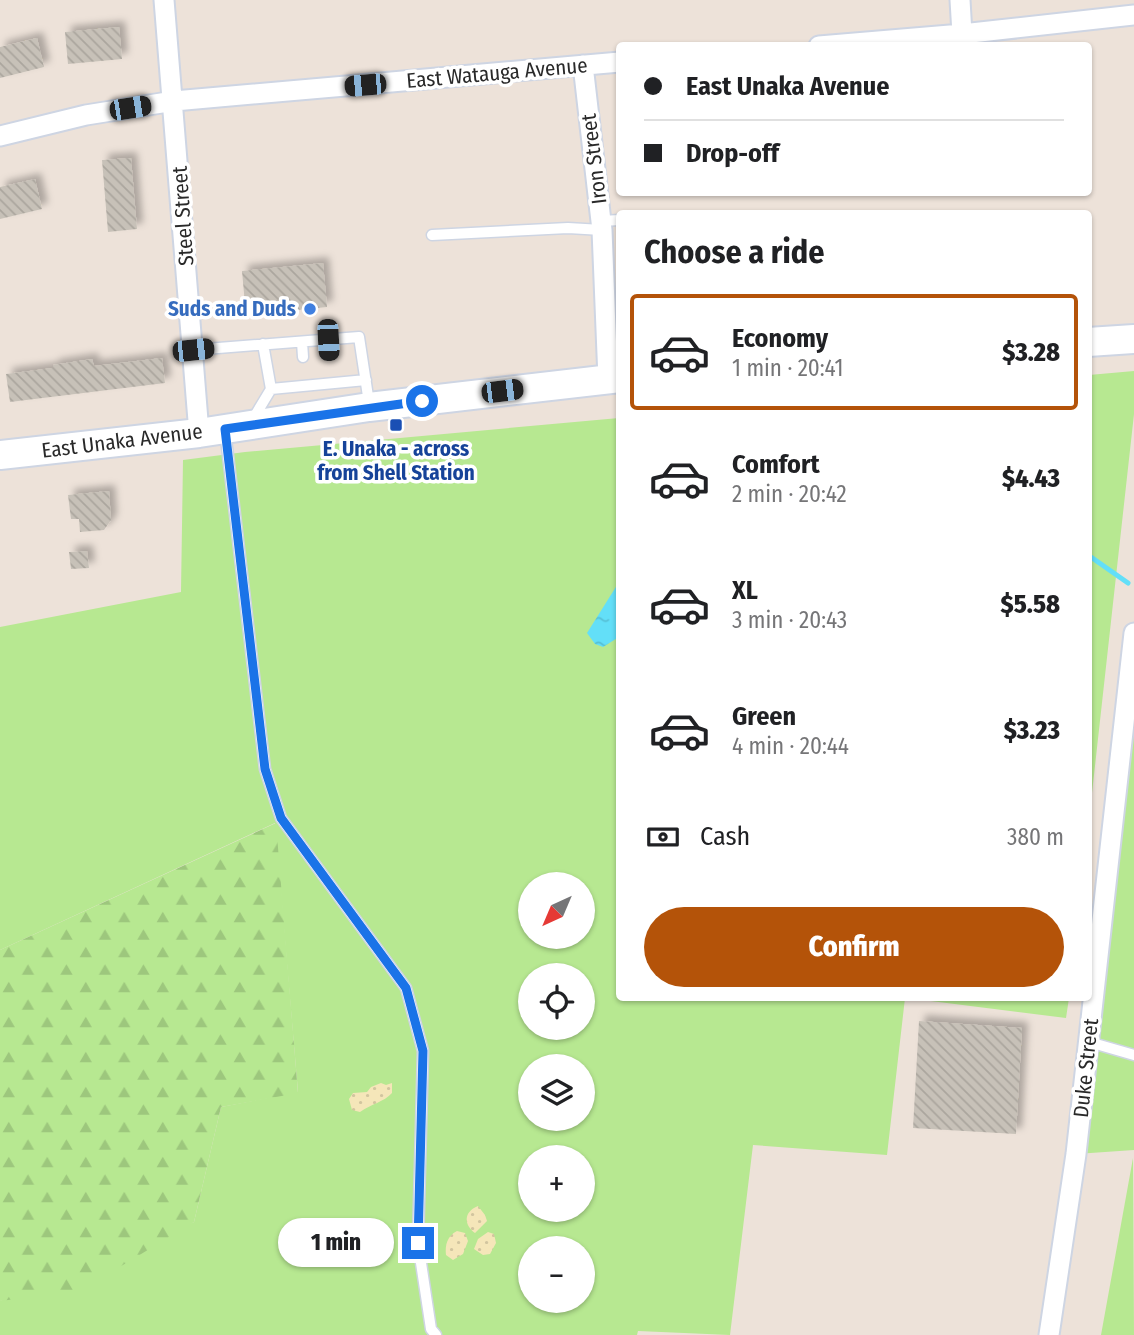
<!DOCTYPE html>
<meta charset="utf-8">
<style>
body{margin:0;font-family:"Fira Sans Condensed",sans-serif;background:#f2f2f2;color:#202124;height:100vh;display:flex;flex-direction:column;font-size:26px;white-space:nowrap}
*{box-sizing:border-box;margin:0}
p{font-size:23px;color:#757577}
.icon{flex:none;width:38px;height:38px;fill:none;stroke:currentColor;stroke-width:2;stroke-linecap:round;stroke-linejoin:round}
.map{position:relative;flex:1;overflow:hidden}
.sheet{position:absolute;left:616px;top:210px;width:476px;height:791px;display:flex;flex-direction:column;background:#fff;border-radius:7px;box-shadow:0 2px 5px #0004}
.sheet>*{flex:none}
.top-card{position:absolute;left:616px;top:42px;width:476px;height:154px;border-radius:7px;box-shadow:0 2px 5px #0004;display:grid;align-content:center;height:154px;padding:0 28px;background:#fff}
.needle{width:46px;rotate:224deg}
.fabs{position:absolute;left:518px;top:872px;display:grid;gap:14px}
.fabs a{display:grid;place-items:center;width:77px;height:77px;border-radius:50%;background:#fff;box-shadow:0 2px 5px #0004;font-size:35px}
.end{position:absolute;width:32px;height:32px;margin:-16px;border:9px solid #1a73e8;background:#fff;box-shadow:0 0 0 4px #fff}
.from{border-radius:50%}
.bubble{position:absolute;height:49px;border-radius:24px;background:#fff;box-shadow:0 2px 5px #0004;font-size:23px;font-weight:800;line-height:49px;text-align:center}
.car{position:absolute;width:21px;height:42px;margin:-21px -10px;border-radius:9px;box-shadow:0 0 5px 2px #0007;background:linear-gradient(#222 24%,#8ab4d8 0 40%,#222 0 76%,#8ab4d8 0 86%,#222 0)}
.top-card b{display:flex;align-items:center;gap:24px;height:66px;font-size:26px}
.top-card b+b{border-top:2px solid #e0e0e0}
.top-card i{width:18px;height:18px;background:#202124}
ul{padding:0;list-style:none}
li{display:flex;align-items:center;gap:21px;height:116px;margin:0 14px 10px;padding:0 14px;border:4px solid transparent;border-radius:7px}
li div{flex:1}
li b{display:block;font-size:26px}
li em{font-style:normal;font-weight:800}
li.current{border-color:#b45309}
li>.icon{width:63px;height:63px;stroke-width:1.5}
h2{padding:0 28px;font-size:32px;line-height:84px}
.pay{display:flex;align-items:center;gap:18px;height:77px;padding:0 28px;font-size:26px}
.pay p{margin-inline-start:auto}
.button{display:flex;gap:14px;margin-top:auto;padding:14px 28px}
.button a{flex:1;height:80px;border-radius:42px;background:#b45309;color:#fff;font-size:28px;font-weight:800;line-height:80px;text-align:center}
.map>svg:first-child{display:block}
.grass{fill:#b7e891;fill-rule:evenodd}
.forest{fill:url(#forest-firs)}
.sand{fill:url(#sand-dots)}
.water{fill:url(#water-ripples)}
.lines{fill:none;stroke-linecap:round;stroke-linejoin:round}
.stream{stroke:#63dff8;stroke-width:5}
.building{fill:url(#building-back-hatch);filter:url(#shadow)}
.lane-casing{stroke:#ced5e3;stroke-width:13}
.street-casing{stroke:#ced5e3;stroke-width:23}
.secondary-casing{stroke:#ced5e3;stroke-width:32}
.lane{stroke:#fff;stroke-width:10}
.street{stroke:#fff;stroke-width:19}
.secondary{stroke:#fff;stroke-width:28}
.route{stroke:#1a73e8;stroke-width:9}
.shop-dot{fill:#3f7fe0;stroke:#fff;stroke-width:2.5}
.transit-dot{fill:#1a4fb4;stroke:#fff;stroke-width:2.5}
.labels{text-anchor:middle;stroke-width:7;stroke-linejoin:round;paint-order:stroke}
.street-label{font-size:21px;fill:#292929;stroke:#fff}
.shop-label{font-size:21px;font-weight:bold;fill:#366cbe;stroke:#fff;text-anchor:end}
.transit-label{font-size:21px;font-weight:bold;fill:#164399;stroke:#fff}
</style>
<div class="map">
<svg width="1134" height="1335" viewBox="0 0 1134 1335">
<defs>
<pattern id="forest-firs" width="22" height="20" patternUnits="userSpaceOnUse" patternTransform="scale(1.75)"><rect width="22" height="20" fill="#b7e891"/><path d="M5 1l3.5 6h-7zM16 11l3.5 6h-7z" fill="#9dc77d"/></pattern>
<pattern id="sand-dots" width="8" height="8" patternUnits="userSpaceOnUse" patternTransform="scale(1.75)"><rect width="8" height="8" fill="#f5e6b9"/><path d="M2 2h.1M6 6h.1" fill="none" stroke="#d2c59f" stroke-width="1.8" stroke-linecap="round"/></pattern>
<pattern id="water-ripples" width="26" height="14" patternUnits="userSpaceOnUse" patternTransform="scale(1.75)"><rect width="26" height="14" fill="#63dff8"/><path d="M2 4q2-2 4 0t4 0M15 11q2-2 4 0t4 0" fill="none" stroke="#56bfd5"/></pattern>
<pattern id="building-back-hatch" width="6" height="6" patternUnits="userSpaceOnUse" patternTransform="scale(1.75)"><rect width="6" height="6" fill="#c7c1b8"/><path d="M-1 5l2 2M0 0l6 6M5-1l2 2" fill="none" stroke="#aba69e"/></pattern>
<filter id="shadow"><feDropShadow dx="6" dy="-6" stdDeviation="3.5" flood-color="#0004"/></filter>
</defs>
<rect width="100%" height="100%" fill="#ede2d9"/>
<path class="grass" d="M 1134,371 L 1134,414 L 1089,820 L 1089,375 Z
M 619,418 L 620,998 L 905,998 L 887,1155 L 753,1145 L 730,1335 L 638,1331 L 637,1335 L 0,1335 L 0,1301 L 194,1222 L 221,1107 L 298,1092 L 275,823 L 0,950 L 0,627 L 181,592 L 183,460 L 245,452 ZM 530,884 L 583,884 L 583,936 L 530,936 ZM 530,975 L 583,975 L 583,1027 L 530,1027 ZM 530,1066 L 583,1066 L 583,1118 L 530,1118 ZM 530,1157 L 583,1157 L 583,1209 L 530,1209 ZM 530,1248 L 583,1248 L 583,1300 L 530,1300 Z
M 1134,706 L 1134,1150 L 1076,1154 Z
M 907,998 L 1069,998 L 1066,1018 Z
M 1133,1158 L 1134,1335 L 1101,1335 Z"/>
<path class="forest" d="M 276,823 L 298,1093 L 221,1107 L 194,1222 L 80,1291 L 0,1301 L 0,950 Z"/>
<path class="sand" d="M 381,1083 L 386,1085 L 392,1083 L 392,1093 C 384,1102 371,1104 360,1112 L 352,1110 L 349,1099 L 353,1093 L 367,1092 L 371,1087 Z
M 478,1206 L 485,1215 L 487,1221 L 475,1233 C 464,1225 463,1212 478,1206 Z
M 457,1231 L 465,1233 L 468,1241 L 463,1254 L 453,1260 L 446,1255 C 445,1245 447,1236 457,1231 Z
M 488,1232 L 494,1234 L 496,1243 L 490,1254 L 483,1255 L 474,1249 L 478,1239 Z"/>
<path class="water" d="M 619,582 L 619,637 L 603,647 L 595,644 L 587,633 Z"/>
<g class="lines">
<path class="stream" d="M 1088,555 L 1128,583"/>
</g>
<path class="building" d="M 119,27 L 122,59 L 68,64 L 65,32 Z
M 37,38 L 44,67 L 0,78 L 0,47 Z
M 131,158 L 137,229 L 108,232 L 102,160 Z
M 35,179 L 42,209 L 0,219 L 0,187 Z
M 323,263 L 327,307 L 246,315 L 242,271 Z
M 162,358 L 165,383 L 10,402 L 6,374 L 53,368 L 53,365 L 92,359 L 94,366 Z
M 109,491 L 111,520 L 104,530 L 80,532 L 79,519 L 71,519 L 68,495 Z
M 87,551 L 89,568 L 71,569 L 69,552 Z
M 919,1021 L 1022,1028 L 1016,1134 L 913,1128 Z"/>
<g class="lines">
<defs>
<path id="lane" d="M 601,221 L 620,220
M 432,235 L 568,228 L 602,230
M 328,340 L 328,354
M 302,342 L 303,357
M 263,344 L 271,389 L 366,380
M 193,350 L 359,337 L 369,403
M 253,419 L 271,389
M 225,430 L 265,769 L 281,818 L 406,988 L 423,1051 L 418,1243 L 431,1329 L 436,1335
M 1089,1042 L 1134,1055"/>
<path id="street" d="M 164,0 L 199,433
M 960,0 L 962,34
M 819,46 L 962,34 L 1134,15
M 583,65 L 602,230 L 608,379
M 0,136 L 86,115 L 174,101 L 620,62
M 1049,1335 L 1076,1154 L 1134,633"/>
<path id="secondary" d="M 1088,342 L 1134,339
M 0,455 L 199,433 L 369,407 L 620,378"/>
</defs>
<use href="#lane" class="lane-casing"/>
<use href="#street" class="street-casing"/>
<use href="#secondary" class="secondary-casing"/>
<use href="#lane" class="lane"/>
<use href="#street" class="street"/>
<use href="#secondary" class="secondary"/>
</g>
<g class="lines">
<path class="route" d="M 418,1243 L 423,1051 L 406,988 L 281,818 L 265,769 L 225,429 L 422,401"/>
</g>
<circle class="shop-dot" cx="310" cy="309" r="7"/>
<rect class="transit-dot" x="389" y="418" width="14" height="14" rx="3.5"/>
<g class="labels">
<g class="street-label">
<text transform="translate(497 73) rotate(-5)" y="7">East Watauga Avenue</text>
<text transform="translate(594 159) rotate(-97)" y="7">Iron Street</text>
<text transform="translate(183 216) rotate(-94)" y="7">Steel Street</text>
<text transform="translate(122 441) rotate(-7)" y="7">East Unaka Avenue</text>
<text transform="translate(1086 1068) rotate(-84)" y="7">Duke Street</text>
</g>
<g class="shop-label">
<text x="296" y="316">Suds and Duds</text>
</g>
<g class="transit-label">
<text x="396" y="456">E. Unaka - across<tspan x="396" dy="24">from Shell Station</tspan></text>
</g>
</g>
</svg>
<div class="fabs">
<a><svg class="needle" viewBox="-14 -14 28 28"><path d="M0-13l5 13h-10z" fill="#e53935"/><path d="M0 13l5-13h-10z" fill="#757577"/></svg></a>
<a><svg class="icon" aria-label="locate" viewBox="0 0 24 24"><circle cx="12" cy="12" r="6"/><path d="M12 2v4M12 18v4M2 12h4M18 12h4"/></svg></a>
<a><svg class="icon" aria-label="layers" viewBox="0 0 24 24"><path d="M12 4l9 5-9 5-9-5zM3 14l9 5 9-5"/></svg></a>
<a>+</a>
<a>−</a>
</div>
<i class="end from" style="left:422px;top:401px"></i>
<i class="end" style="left:418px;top:1243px"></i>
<div class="bubble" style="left:278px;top:1218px;width:116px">1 min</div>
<i class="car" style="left:365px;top:85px;rotate:265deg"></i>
<i class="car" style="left:130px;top:108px;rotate:81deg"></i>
<i class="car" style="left:328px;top:340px;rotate:177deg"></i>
<i class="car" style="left:193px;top:350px;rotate:84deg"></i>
<i class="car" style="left:502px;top:391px;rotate:83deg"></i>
<div class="top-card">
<b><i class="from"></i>East Unaka Avenue</b>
<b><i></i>Drop-off</b>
</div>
<section class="sheet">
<h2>Choose a ride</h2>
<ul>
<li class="current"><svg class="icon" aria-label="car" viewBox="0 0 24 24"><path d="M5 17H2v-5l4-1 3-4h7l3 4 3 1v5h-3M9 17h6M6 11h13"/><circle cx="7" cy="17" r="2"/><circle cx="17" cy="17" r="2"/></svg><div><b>Economy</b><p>1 min · 20:41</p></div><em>$3.28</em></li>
<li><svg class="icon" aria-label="car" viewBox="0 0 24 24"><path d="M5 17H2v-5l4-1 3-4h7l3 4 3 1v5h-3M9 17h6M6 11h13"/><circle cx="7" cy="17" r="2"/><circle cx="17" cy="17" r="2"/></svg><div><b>Comfort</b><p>2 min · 20:42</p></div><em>$4.43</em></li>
<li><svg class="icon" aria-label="car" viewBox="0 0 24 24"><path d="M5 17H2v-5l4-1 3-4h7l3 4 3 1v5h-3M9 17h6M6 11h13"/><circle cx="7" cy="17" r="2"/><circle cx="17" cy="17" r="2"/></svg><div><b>XL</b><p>3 min · 20:43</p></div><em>$5.58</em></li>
<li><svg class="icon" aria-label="car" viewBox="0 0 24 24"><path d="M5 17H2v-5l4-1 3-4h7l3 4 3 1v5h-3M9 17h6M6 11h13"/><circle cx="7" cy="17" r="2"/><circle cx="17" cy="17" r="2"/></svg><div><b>Green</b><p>4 min · 20:44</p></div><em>$3.23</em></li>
</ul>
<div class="pay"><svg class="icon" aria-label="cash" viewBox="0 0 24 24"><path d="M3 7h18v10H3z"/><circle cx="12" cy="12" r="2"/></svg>Cash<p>380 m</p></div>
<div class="button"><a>Confirm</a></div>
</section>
</div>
